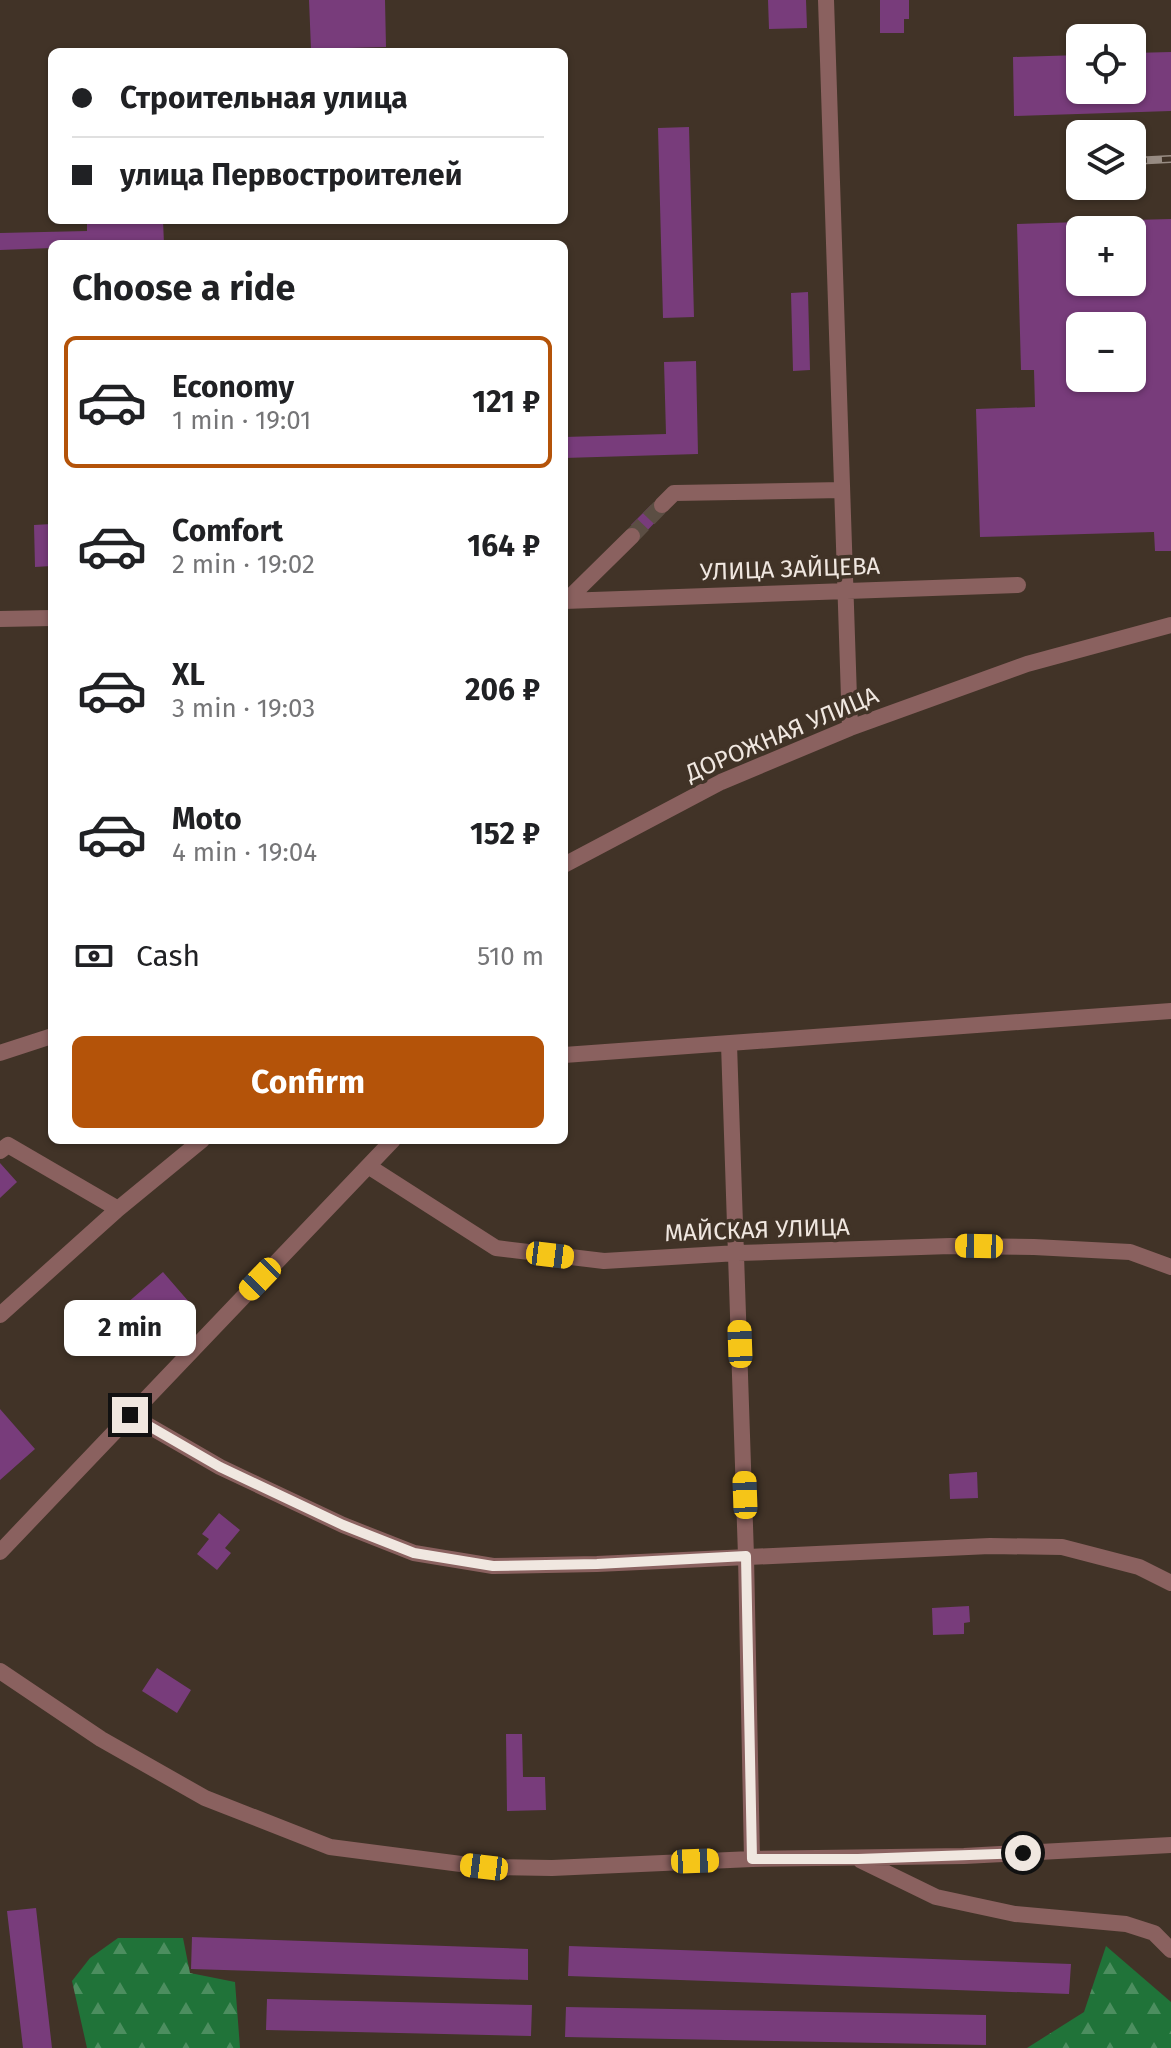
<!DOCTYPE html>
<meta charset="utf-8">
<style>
body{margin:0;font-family:"Fira Sans",sans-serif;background:#f2f2f2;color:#202124;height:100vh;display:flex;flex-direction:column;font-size:30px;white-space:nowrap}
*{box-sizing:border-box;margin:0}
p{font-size:26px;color:#757577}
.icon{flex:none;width:44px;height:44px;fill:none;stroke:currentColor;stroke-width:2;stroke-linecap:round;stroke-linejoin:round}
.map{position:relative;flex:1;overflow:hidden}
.drawer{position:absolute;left:48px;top:240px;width:520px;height:904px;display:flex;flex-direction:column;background:#fff;border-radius:12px;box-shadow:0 2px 6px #0004}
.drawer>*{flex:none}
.banner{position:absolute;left:48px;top:48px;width:520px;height:176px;border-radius:12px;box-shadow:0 2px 6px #0004;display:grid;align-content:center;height:176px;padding:0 24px;background:#fff}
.tools{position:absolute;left:1066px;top:24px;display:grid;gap:16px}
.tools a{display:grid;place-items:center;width:80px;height:80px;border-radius:12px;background:#fff;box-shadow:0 2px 6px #0004;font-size:40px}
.end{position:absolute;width:36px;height:36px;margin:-18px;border:10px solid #f0e7e0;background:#111;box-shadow:0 0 0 4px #111}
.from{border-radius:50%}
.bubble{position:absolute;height:56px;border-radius:12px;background:#fff;box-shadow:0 2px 6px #0004;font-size:26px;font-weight:700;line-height:56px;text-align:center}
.car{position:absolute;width:24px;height:48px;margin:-24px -12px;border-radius:10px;box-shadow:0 0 6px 2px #0007;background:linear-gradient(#f5c518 24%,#345 0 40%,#f5c518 0 76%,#345 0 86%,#f5c518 0)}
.banner b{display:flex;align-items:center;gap:28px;height:76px;font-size:30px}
.banner b+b{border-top:2px solid #e0e0e0}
.banner i{width:20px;height:20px;background:#202124}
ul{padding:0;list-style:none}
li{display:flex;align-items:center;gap:24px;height:132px;margin:0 16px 12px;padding:0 8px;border:4px solid transparent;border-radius:12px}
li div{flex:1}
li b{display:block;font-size:30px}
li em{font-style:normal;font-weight:700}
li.active{border-color:#b45309}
li>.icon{width:72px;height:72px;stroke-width:1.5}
h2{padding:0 24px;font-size:36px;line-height:96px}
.pay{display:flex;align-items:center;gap:20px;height:88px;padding:0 24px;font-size:30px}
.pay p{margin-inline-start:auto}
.primary-button{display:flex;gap:16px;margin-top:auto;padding:16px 24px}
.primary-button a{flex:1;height:92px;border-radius:12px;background:#b45309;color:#fff;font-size:32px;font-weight:700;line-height:92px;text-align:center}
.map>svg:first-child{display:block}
.forest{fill:url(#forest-firs)}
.building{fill:#783c7b;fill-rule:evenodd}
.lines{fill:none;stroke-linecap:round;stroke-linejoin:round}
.minor-tunnel{stroke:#5b4e43;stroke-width:16;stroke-dasharray:16 8;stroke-linecap:butt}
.minor{stroke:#8a615f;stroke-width:16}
.rail-casing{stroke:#988c83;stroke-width:8}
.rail{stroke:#413327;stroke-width:5;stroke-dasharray:15;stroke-linecap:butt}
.route{stroke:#f0e7e0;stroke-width:10}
.labels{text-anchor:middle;stroke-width:7;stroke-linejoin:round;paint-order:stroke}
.street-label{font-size:24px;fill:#f0e7e0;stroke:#413327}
</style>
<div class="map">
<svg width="1171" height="2048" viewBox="0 0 1171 2048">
<defs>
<pattern id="forest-firs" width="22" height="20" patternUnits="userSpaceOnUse" patternTransform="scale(2)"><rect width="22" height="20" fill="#207339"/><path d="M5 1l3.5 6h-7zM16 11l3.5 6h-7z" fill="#4c8e5f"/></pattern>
</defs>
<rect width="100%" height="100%" fill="#413327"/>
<path class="forest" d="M 118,1938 L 183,1938 L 190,1973 L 235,1982 L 240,2048 L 87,2048 L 72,1981 L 90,1958 Z
M 1106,1946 L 1171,2002 L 1171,2048 L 1027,2048 L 1084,2012 Z"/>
<path class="building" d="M 309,0 L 385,0 L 386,47 L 311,49 Z
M 768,0 L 806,0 L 807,28 L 769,29 Z
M 880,0 L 909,0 L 909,19 L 904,19 L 904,33 L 880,33 Z
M 1171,52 L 1171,111 L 1014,116 L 1013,57 L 1080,55 L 1080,90 L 1132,90 L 1132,53 Z
M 689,127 L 694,317 L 663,318 L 658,128 Z
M 1171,219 L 1171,551 L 1155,551 L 1154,532 L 980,537 L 976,409 L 1035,407 L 1034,370 L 1021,370 L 1017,224 L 1080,222 L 1080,282 L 1132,282 L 1132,220 ZM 1080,326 L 1132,326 L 1132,378 L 1080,378 Z
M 87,220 L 163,220 L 164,244 L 52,244 L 52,248 L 0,250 L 0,233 L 87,231 Z
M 808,292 L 810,370 L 793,371 L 791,293 Z
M 696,361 L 698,454 L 564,458 L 564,437 L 666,434 L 664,362 Z
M 651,505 L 654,512 L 661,516 L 643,535 L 639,528 L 631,525 Z
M 52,524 L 52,566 L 35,567 L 34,525 Z
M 0,1163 L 17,1182 L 0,1198 Z
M 163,1272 L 189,1302 L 145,1340 L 119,1310 Z
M 0,1409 L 35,1449 L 0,1480 Z
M 977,1472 L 978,1498 L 950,1499 L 949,1474 Z
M 219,1513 L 240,1530 L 225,1548 L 231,1553 L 217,1570 L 197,1554 L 209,1539 L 202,1534 Z
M 969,1606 L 970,1622 L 964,1623 L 964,1634 L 933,1635 L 932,1608 Z
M 157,1668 L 191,1690 L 177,1713 L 142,1691 Z
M 506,1734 L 522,1734 L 523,1777 L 545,1777 L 546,1810 L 507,1811 Z
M 36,1908 L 52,2048 L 23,2048 L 7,1911 Z
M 192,1937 L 528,1949 L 528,1980 L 191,1969 Z
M 569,1946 L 1071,1964 L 1069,1994 L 568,1976 Z
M 267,1999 L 532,2005 L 531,2036 L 266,2030 Z
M 566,2007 L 986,2015 L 986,2045 L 565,2037 Z"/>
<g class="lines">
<path class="minor-tunnel" d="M 632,536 L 662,505"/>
<path class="minor" d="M 826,0 L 850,728
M 662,505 L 674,493 L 842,490
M 564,601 L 1018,585
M 566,601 L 632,536
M 0,619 L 52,618
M 564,865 L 721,782 L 850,728 L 1027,664 L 1171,625
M 729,1044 L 746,1556 L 752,1859
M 0,1053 L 52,1036
M 564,1055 L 1171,1011
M 0,1151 L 8,1145 L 118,1209
M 368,1166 L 496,1248 L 604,1261 L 738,1253 L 951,1246 L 1034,1247 L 1130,1252 L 1171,1267
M 0,1315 L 118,1209 L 202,1140
M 130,1415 L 220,1467 L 343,1525 L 414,1553 L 493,1566 L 597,1564 L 990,1546 L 1062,1547 L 1139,1567 L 1171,1583
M 0,1552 L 393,1140
M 0,1671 L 101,1739 L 205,1798 L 330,1847 L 484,1867 L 552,1868 L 752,1859 L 964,1856 L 1171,1845
M 860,1860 L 936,1897 L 1015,1914 L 1126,1924 L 1154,1933 L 1171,1950"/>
<defs>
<path id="rail" d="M 1132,161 L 1171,159"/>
</defs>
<use href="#rail" class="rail-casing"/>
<use href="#rail" class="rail"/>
</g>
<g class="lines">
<path class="route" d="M 130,1415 L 220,1467 L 343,1525 L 414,1553 L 493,1566 L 597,1564 L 746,1556 L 752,1859 L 858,1859 L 1023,1853"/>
</g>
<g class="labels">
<g class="street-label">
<text transform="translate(790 569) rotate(-2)" y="8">УЛИЦА ЗАЙЦЕВА</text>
<text transform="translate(782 734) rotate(-23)" y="8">ДОРОЖНАЯ УЛИЦА</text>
<text transform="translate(757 1230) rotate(-2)" y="8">МАЙСКАЯ УЛИЦА</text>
</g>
</g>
</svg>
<div class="tools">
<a><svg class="icon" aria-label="locate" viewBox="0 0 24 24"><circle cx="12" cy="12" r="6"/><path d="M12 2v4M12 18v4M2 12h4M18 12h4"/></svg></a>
<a><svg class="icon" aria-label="layers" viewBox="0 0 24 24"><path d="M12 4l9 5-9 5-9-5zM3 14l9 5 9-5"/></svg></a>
<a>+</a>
<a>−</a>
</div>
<i class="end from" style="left:1023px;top:1853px"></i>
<i class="end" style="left:130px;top:1415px"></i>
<div class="bubble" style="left:64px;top:1300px;width:132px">2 min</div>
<i class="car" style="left:979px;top:1246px;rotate:271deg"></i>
<i class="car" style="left:550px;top:1255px;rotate:97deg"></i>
<i class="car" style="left:260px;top:1279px;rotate:224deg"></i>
<i class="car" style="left:740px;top:1344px;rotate:358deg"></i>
<i class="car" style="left:745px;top:1495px;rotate:358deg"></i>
<i class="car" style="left:695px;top:1861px;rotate:88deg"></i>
<i class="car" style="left:484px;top:1867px;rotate:277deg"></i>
<div class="banner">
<b><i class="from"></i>Строительная улица</b>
<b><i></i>улица Первостроителей</b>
</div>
<section class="drawer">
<h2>Choose a ride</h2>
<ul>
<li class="active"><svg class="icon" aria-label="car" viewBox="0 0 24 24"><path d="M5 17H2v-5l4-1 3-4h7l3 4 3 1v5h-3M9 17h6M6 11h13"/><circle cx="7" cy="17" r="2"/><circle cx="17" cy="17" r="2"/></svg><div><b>Economy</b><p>1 min · 19:01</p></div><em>121 ₽</em></li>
<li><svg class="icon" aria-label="car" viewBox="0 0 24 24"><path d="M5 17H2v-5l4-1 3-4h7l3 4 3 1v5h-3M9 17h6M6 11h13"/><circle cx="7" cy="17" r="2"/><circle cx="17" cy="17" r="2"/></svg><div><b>Comfort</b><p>2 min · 19:02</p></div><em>164 ₽</em></li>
<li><svg class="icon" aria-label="car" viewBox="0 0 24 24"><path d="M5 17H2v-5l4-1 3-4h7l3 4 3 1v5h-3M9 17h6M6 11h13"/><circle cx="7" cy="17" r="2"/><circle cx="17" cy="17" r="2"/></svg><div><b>XL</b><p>3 min · 19:03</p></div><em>206 ₽</em></li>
<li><svg class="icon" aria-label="car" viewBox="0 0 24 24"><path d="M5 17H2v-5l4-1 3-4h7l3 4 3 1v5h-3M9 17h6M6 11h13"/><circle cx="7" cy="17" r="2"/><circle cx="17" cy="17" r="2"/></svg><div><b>Moto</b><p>4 min · 19:04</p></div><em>152 ₽</em></li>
</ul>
<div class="pay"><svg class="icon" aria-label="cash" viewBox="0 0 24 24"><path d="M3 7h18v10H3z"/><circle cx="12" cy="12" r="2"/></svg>Cash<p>510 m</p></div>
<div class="primary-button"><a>Confirm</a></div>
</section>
</div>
